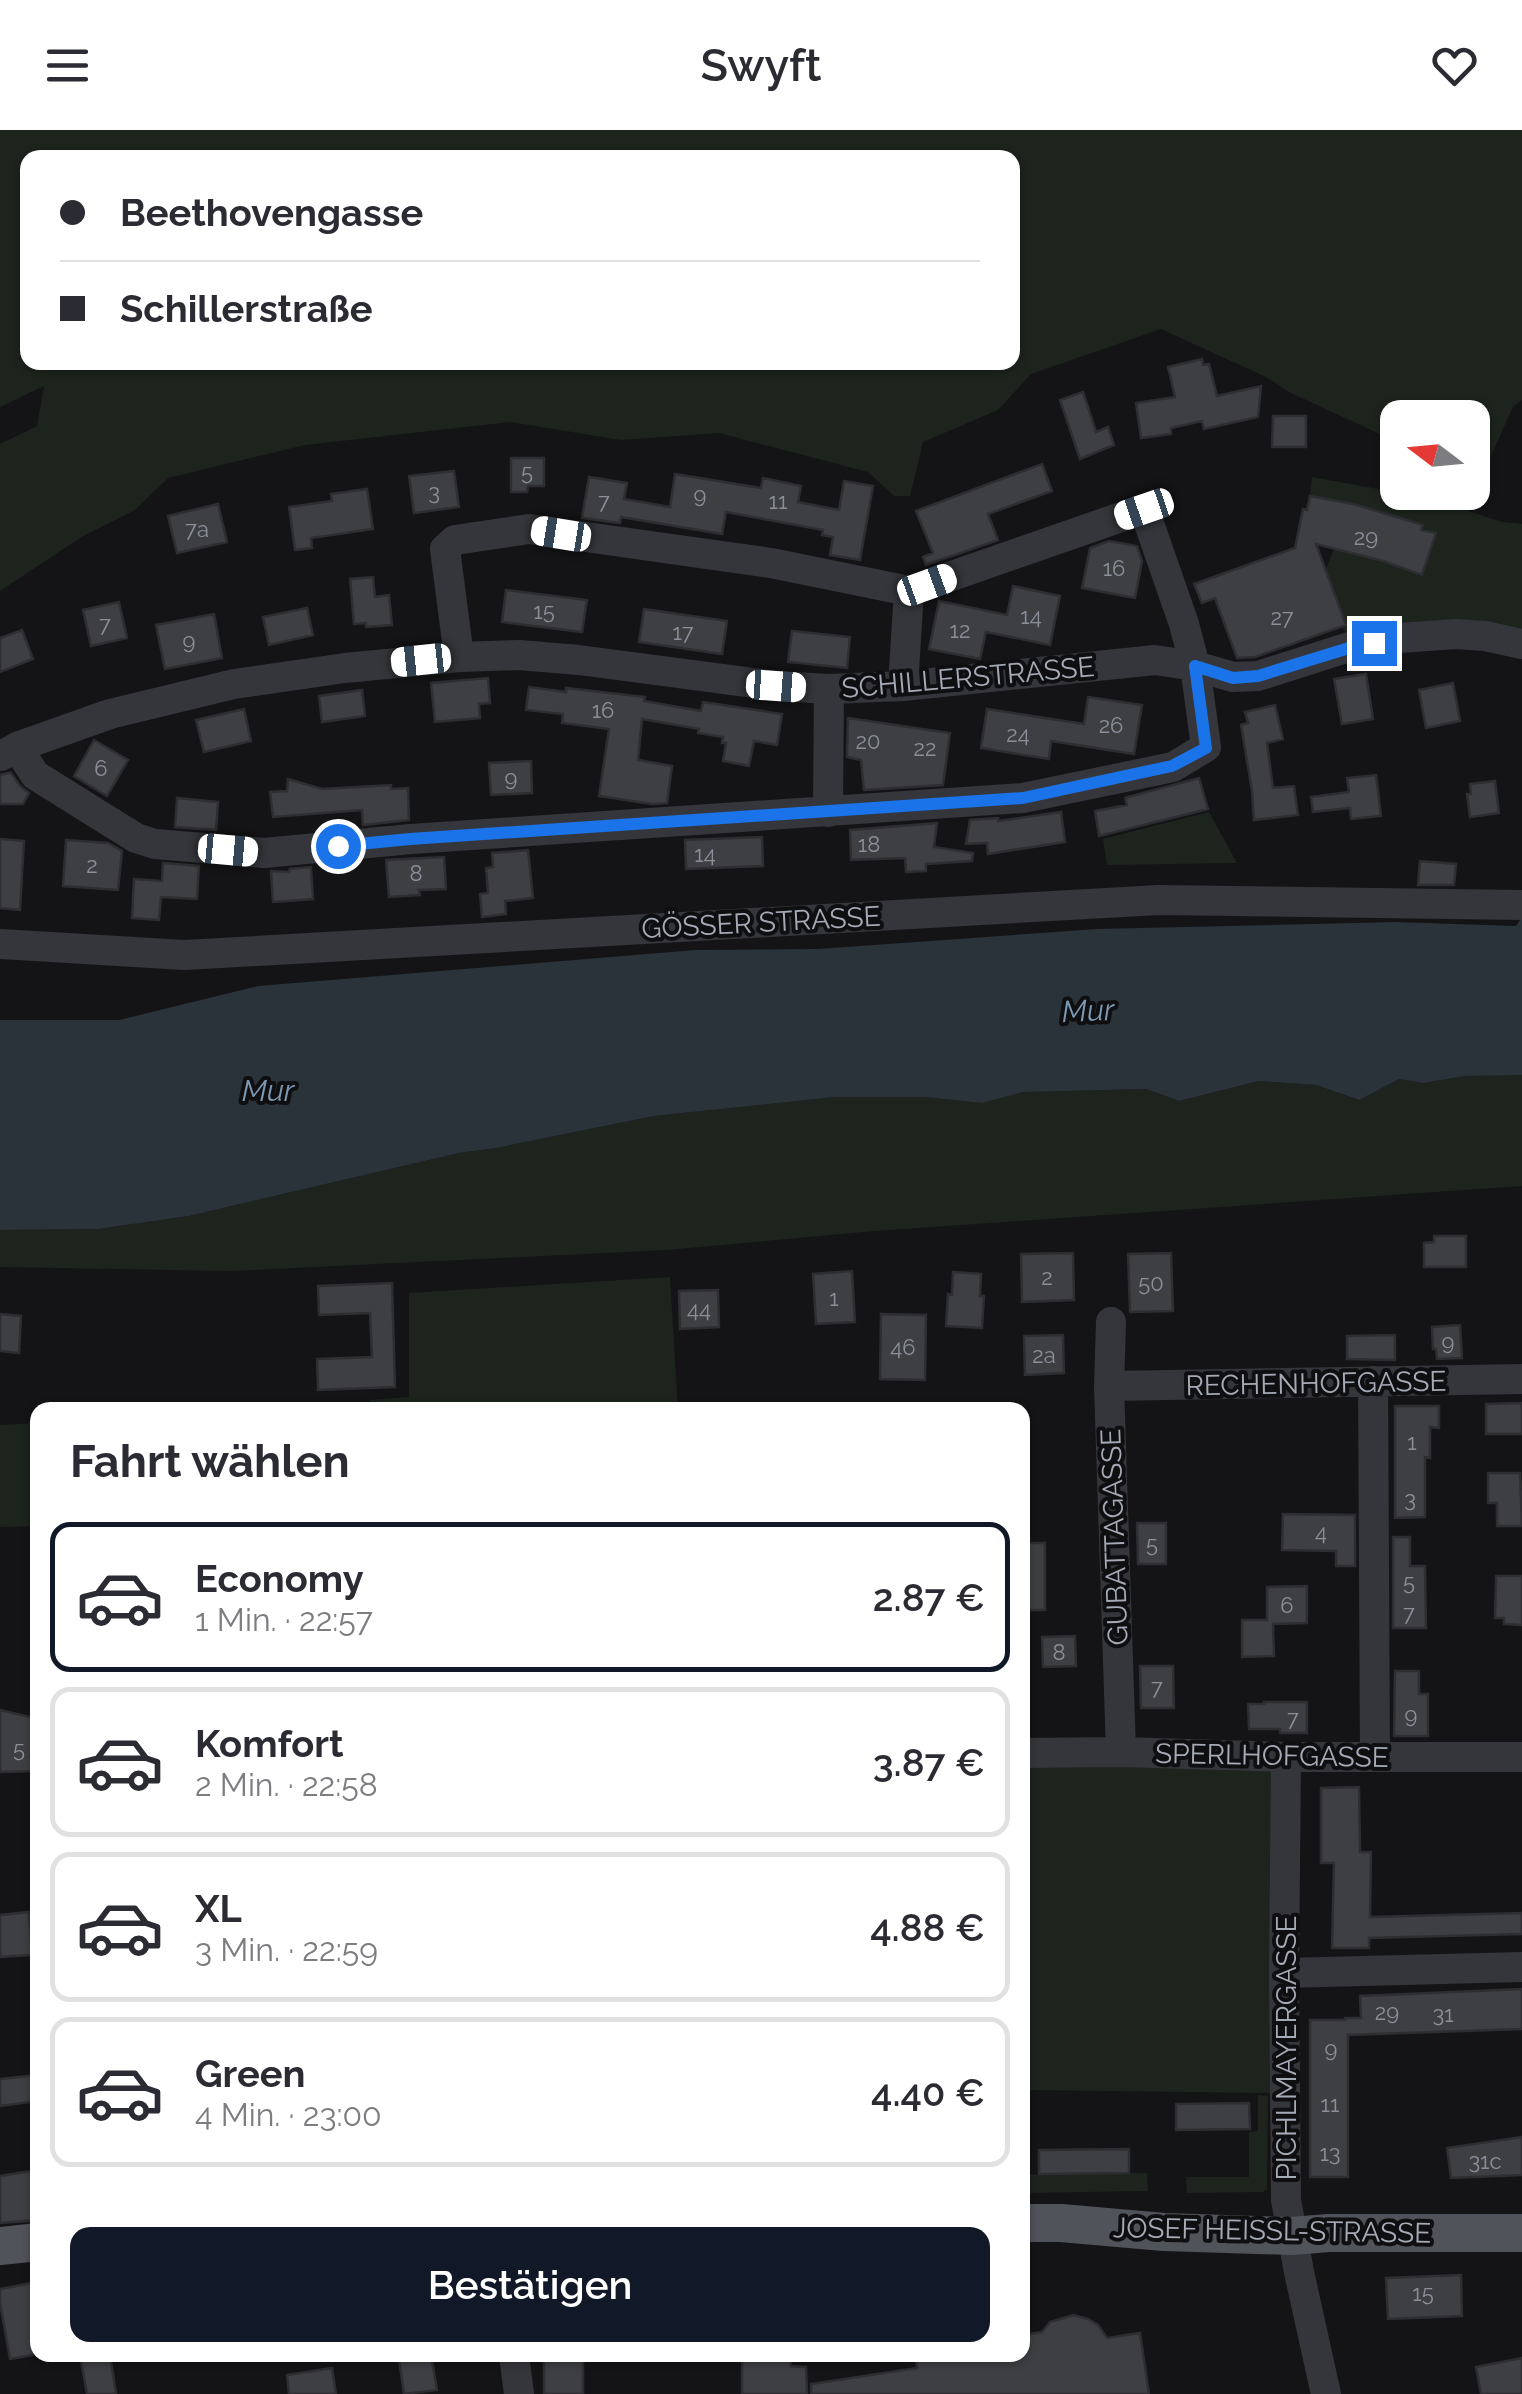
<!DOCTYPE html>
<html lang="de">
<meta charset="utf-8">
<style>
body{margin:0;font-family:Raleway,sans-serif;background:#f2f2f3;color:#2b2b33;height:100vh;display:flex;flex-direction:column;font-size:38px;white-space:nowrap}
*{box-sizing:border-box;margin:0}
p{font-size:32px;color:#7c7c81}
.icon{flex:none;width:55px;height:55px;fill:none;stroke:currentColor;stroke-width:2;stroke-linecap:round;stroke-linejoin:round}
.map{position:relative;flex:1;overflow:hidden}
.sheet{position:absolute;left:30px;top:1272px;width:1000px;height:960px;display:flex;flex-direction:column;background:#fff;border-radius:20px;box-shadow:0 2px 8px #0004}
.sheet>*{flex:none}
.banner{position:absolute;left:20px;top:20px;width:1000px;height:220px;border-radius:20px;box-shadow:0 2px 8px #0004;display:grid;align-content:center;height:220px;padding:0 40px;background:#fff}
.needle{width:65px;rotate:286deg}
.tools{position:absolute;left:1380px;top:270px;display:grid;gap:20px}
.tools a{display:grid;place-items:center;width:110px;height:110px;border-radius:20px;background:#fff;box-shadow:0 2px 8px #0004;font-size:50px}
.end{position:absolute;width:45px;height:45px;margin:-22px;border:12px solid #1a73e8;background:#fff;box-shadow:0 0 0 5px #fff}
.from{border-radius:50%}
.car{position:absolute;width:30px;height:60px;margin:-30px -15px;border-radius:12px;box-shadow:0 0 8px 2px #0007;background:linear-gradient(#fff 24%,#345 0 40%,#fff 0 76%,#345 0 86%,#fff 0)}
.banner b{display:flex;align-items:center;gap:35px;height:95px;font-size:38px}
.banner b+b{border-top:2px solid #e1e1e2}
.banner i{width:25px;height:25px;background:#2b2b33}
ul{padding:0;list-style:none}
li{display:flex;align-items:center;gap:30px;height:150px;margin:0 20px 15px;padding:0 20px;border:5px solid #e1e1e2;border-radius:20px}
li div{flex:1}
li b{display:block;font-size:38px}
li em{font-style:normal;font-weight:600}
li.current{border-color:#111827}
li>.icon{width:90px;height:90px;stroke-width:1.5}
h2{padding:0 40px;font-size:45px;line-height:120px}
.primary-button{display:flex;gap:20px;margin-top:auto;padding:20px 40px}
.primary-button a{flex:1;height:115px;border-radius:20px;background:#111827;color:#fff;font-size:40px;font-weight:600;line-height:115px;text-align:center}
header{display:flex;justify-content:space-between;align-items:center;height:130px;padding:0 40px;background:#fff;font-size:45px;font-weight:600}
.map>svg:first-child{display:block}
.green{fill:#1c241d;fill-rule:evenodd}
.water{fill:#2a323a}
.building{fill:#3e3f43;stroke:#2e2e32;stroke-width:2.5}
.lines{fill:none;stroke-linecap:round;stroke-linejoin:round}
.minor{stroke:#35363b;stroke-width:30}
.major{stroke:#51535a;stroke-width:38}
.route{stroke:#1a73e8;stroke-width:12}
.labels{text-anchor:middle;stroke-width:8;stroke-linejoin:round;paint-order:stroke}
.number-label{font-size:22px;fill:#8b8f99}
.street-label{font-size:28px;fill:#a5aab6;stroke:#0f0f11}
.water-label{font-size:30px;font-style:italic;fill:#7c98b2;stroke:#0f0f11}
</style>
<header><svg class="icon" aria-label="menu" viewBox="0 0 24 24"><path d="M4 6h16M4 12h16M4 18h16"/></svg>Swyft<svg class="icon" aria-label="heart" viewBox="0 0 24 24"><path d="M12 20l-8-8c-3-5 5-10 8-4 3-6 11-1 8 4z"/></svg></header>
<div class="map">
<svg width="1522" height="2264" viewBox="0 0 1522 2264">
<rect width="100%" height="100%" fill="#141416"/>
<path class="green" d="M 0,0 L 1522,0 L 1522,270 L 1513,277 L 1488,332 L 1473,333 L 1472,288 L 1398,288 L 1397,312 L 1289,262 L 1266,247 L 1161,199 L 1031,244 L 998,280 L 923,312 L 910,366 L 894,366 L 868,342 L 719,303 L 621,310 L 510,292 L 305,315 L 168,348 L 135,380 L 83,406 L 0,461 L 0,314 L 37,296 L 44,256 L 0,277 ZM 28,28 L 1012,28 L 1012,232 L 28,232 Z
M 1312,347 L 1428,368 L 1502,392 L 1522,394 L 1522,501 L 1473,491 L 1379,495 L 1345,502 L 1343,498 L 1346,494 L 1326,439 L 1334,419 L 1383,431 L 1421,444 L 1422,395 L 1353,374 L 1310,366 Z
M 1209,682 L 1237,733 L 1107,735 L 1103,709 Z
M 1522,945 L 1522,1056 L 875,1101 L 667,1120 L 232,1141 L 0,1137 L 0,1100 L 98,1099 L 189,1086 L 459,1023 L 496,1018 L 654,986 L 835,967 L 924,967 L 982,973 L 1024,962 L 1146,959 L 1179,971 L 1259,951 L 1316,955 L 1358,970 L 1399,949 L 1423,953 L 1466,946 Z
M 670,1147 L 678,1280 L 370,1280 L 370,1270 L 409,1267 L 409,1163 Z
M 37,1293 L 37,1396 L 0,1397 L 0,1295 Z
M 1023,1634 L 1275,1637 L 1278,1963 L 1023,1960 Z
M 1258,1965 L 1268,1966 L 1267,2060 L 1262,2062 L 1187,2063 L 1186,2047 L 1249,2047 L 1249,2002 L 1258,2001 Z
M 1147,2043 L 1148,2061 L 1023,2063 L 1023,2045 Z"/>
<path class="water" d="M 1522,787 L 1522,945 L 1466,946 L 1423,953 L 1399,949 L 1359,970 L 1316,955 L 1259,951 L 1179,971 L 1146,959 L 1024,962 L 982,973 L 924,967 L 835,967 L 654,986 L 496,1018 L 459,1023 L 189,1086 L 98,1099 L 0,1100 L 0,890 L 119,890 L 258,856 L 695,820 L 818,819 L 1097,799 L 1396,792 L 1516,796 Z"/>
<path class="building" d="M 1202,229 L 1203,235 L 1209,234 L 1217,266 L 1261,256 L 1258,287 L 1204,299 L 1202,291 L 1171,298 L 1171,304 L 1141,308 L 1136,273 L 1175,267 L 1168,237 Z
M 1083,262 L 1096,302 L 1108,297 L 1114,315 L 1080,329 L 1060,270 Z
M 1273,286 L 1306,286 L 1306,317 L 1272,317 Z
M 511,328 L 544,328 L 544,356 L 528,356 L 527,362 L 511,362 Z
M 1042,334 L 1052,361 L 988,384 L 998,410 L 926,435 L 923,427 L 933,423 L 916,381 Z
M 454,341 L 459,377 L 414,383 L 409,346 Z
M 675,344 L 761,358 L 763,348 L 801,356 L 798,372 L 839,380 L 844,351 L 873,356 L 860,430 L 830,425 L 833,407 L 822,405 L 823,400 L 726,382 L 722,404 L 621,387 L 620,393 L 582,388 L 589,347 L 627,353 L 624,369 L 670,377 Z
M 367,359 L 373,399 L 311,408 L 312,418 L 295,420 L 289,377 L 332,371 L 331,364 Z
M 1310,366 L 1353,374 L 1397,387 L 1423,395 L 1421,400 L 1436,403 L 1422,445 L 1383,431 L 1316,414 L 1346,495 L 1255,527 L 1237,528 L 1215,468 L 1202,473 L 1194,454 L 1295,418 L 1303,379 L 1307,380 Z
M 218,374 L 227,412 L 177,423 L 168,386 Z
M 1109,411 L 1137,416 L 1142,431 L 1135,468 L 1082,458 L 1090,418 Z
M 373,447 L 375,467 L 389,465 L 392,495 L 366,497 L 366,493 L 354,494 L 350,449 Z
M 1013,456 L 1060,466 L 1050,515 L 986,502 L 980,529 L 929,519 L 939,471 L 1007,485 Z
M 506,460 L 587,470 L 582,502 L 502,492 Z
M 119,472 L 127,508 L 91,516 L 83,480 Z
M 307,478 L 313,505 L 269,515 L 263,487 Z
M 644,479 L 727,491 L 722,524 L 639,512 Z
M 214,484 L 222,528 L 165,539 L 156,495 Z
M 22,500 L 33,529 L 0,542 L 0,508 Z
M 792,501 L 850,507 L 847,538 L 788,532 Z
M 1366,544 L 1373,589 L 1342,594 L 1334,549 Z
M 488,548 L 490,573 L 479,574 L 480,588 L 435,592 L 431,553 Z
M 1453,553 L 1460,591 L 1426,598 L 1419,560 Z
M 529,557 L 566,562 L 566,558 L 645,567 L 644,571 L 701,581 L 703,572 L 782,584 L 777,615 L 754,611 L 749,636 L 723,631 L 726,613 L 722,613 L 723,607 L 698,603 L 699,599 L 642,589 L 638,630 L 672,636 L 667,673 L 652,674 L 599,666 L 609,599 L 562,593 L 563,584 L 526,580 Z
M 362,560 L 365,586 L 322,592 L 319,566 Z
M 1088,567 L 1142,575 L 1134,624 L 1051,611 L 1049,629 L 981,618 L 987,579 L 1084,594 Z
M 1275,575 L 1283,609 L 1267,613 L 1273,658 L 1294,656 L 1298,685 L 1254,690 L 1252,661 L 1241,595 L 1248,593 L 1245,582 Z
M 244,579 L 251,611 L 204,622 L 196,590 Z
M 848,588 L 950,603 L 943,655 L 864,660 L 861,630 L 847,627 Z
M 94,610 L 128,630 L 107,666 L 74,646 Z
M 531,631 L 532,663 L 491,665 L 489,633 Z
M 8,643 L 11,643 L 20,656 L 29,663 L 23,674 L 0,674 L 0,645 Z
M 1376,645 L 1381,686 L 1351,689 L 1350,678 L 1313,682 L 1311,667 L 1349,662 L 1347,648 Z
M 1199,648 L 1208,679 L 1099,706 L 1095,681 L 1127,675 L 1125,668 Z
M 288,649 L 322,659 L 391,655 L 391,659 L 408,658 L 409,690 L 363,695 L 362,680 L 273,687 L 270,662 L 287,661 Z
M 1495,651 L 1499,683 L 1470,687 L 1467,664 L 1471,664 L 1470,654 Z
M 177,668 L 218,672 L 216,700 L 175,697 Z
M 1061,682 L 1065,712 L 988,724 L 987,713 L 966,714 L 970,690 L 998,688 L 998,691 Z
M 937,693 L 934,717 L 973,723 L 972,731 L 926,734 L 926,741 L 906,742 L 905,728 L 851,730 L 850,700 Z
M 762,707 L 763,736 L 686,739 L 685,710 Z
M 0,709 L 24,711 L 20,780 L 0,778 Z
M 66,710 L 108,713 L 122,721 L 118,760 L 63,756 Z
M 528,720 L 533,768 L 505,771 L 506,784 L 482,787 L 480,764 L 488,763 L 486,738 L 493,737 L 492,723 Z
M 444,727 L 446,759 L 419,760 L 420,765 L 389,767 L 386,730 Z
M 1420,731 L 1456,734 L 1454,755 L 1418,755 Z
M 163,733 L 199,736 L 197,769 L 161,767 L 159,790 L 132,788 L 134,749 L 162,751 Z
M 311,737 L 313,769 L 273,772 L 271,741 L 289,742 L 290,739 Z
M 1434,1106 L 1466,1106 L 1466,1137 L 1424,1137 L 1424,1113 L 1434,1112 Z
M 1073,1123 L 1074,1170 L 1022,1172 L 1021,1124 Z
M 1171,1123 L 1173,1181 L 1130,1182 L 1128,1124 Z
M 852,1141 L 855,1192 L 816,1194 L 813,1144 Z
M 953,1142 L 981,1144 L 980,1166 L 984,1166 L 982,1198 L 946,1196 L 948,1164 L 952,1165 Z
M 392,1153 L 395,1257 L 318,1260 L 317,1229 L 372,1227 L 370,1183 L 319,1185 L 318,1156 Z
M 718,1160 L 719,1197 L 680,1199 L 679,1161 Z
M 0,1184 L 21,1186 L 19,1223 L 0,1221 Z
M 881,1184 L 926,1185 L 925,1250 L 880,1249 Z
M 1460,1195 L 1462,1228 L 1437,1229 L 1436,1219 L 1433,1219 L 1432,1197 Z
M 1063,1205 L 1064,1243 L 1025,1245 L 1024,1206 Z
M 1395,1205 L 1395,1230 L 1347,1229 L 1347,1206 Z
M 1522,1273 L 1522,1304 L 1486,1304 L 1486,1274 Z
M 1395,1276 L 1439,1276 L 1439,1298 L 1430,1297 L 1430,1328 L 1425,1327 L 1425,1387 L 1395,1388 Z
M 1488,1343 L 1520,1343 L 1522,1396 L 1497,1396 L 1497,1373 L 1488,1373 Z
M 1283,1384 L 1355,1385 L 1355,1436 L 1336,1436 L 1336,1421 L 1282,1420 Z
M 1137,1393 L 1166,1393 L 1166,1434 L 1138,1434 Z
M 1393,1407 L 1410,1407 L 1410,1436 L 1425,1436 L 1426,1498 L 1393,1498 Z
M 1022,1413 L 1045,1413 L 1045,1480 L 1022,1480 Z
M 1496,1446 L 1522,1446 L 1522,1495 L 1504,1494 L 1504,1488 L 1495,1488 Z
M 1307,1456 L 1307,1493 L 1273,1494 L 1274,1526 L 1242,1527 L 1242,1490 L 1267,1490 L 1267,1457 Z
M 1075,1506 L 1076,1536 L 1043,1537 L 1042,1507 Z
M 1140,1536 L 1173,1536 L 1174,1578 L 1141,1578 Z
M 1395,1541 L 1419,1541 L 1419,1564 L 1428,1564 L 1428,1606 L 1394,1606 Z
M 1264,1572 L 1307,1572 L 1307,1603 L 1280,1603 L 1280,1599 L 1249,1599 L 1248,1574 L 1264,1574 Z
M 0,1580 L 38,1589 L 38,1641 L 0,1642 Z
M 1359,1657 L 1360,1722 L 1371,1722 L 1370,1787 L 1522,1783 L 1522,1804 L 1369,1808 L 1369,1818 L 1332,1818 L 1334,1733 L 1321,1733 L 1321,1658 Z
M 29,1782 L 32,1825 L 0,1827 L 0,1785 Z
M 1522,1859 L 1522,1899 L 1348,1905 L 1348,2047 L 1310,2047 L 1310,1890 L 1345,1890 L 1345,1888 L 1361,1888 L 1360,1866 Z
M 38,1945 L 38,1971 L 0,1976 L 0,1949 Z
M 1249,1973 L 1250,1999 L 1176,2000 L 1176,1974 Z
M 1522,2007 L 1522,2045 L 1451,2048 L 1447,2018 Z
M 1129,2019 L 1129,2043 L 1039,2044 L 1039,2020 Z
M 38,2040 L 38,2090 L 0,2093 L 0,2046 Z
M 1461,2145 L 1462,2186 L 1388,2189 L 1386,2148 Z
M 32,2153 L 36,2173 L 38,2173 L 38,2224 L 10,2229 L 0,2173 L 0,2159 Z
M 1073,2185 L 1088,2189 L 1098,2195 L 1107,2208 L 1140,2203 L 1149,2264 L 811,2264 L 811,2254 L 917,2238 L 915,2225 L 1022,2225 L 1022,2205 L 1042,2202 L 1050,2192 Z
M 80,2225 L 110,2225 L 116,2264 L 87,2264 Z
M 431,2225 L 437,2260 L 404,2264 L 399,2229 Z
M 544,2225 L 583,2225 L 583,2264 L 544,2264 Z
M 742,2225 L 791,2225 L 791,2236 L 806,2237 L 807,2264 L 742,2264 Z
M 1522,2228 L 1522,2264 L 1481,2264 L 1476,2237 Z
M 332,2238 L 336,2264 L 289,2264 L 287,2245 Z"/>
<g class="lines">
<path class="minor" d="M 903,556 L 909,461
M 17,617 L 35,645 L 136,708 L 155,714 L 264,723 L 411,709 L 1023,668 L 1173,637 L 1206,617 L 1195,536 L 1184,494 L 1144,379 L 909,461 L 771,433 L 529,399 L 455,410 L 445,419 L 459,527
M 1,626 L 17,617 L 110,584 L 234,554 L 345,538 L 459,527 L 519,525 L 579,530 L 776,556 L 829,559 L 903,556 L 1155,530 L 1195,536 L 1233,547 L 1258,546 L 1349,517 L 1399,508 L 1456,504 L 1485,506 L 1522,514
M 828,682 L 829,559
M 0,814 L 185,825 L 1159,770 L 1522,775
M 1111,1192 L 1109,1256 L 1121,1622
M 1373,1251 L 1375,1627
M 1109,1256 L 1522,1249
M 1022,1623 L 1121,1622 L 1286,1627 L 1522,1627
M 1286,1627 L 1284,1843 L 1286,2070 L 1299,2142 L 1326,2264
M 1284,1843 L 1522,1837
M 514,2225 L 519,2264"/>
<path class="major" d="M 1022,2093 L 1061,2093 L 1164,2102 L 1291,2106 L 1329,2103 L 1522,2103
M 0,2116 L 38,2112"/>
</g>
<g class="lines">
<path class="route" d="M 338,716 L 410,709 L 1023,668 L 1172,636 L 1206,618 L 1195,536 L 1233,548 L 1258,546 L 1349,518 L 1374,513"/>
</g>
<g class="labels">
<g class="number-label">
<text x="527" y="350">5</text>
<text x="434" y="370">3</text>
<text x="700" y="373">9</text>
<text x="604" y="379">7</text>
<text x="778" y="379">11</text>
<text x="197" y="407">7a</text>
<text x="1366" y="415">29</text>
<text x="1114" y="446">16</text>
<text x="544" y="489">15</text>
<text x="1031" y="494">14</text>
<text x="1282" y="495">27</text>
<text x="105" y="502">7</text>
<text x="960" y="508">12</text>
<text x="683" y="510">17</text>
<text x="189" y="519">9</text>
<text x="603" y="588">16</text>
<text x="1111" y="603">26</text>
<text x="1018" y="612">24</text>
<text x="868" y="619">20</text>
<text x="925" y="626">22</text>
<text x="101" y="646">6</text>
<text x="511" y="656">9</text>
<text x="869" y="722">18</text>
<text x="705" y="732">14</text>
<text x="92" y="743">2</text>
<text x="416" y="751">8</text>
<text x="1047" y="1155">2</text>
<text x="1151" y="1161">50</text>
<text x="834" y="1176">1</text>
<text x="699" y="1187">44</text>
<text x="1448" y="1220">9</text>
<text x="903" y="1225">46</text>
<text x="1044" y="1233">2a</text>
<text x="1412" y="1320">1</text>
<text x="1410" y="1377">3</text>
<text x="1321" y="1410">4</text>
<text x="1152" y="1422">5</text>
<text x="1409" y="1460">5</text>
<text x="1287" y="1483">6</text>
<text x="1409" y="1491">7</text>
<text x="1059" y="1530">8</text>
<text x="1157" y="1565">7</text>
<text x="1411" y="1593">9</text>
<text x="1293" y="1596">7</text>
<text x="19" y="1627">5</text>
<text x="1387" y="1890">29</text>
<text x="1443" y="1892">31</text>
<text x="1331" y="1927">9</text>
<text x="1330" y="1982">11</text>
<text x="1330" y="2031">13</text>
<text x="1485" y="2039">31c</text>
<text x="1423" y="2171">15</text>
</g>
<g class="street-label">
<text transform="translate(968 547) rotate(-5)" y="10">SCHILLERSTRASSE</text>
<text transform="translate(761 792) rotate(-3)" y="10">GÖSSER STRASSE</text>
<text transform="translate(1316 1253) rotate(-1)" y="10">RECHENHOFGASSE</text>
<text transform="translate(1114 1407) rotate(-92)" y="10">GUBATTAGASSE</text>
<text transform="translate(1272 1625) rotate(1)" y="10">SPERLHOFGASSE</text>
<text transform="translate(1286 1918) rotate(-90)" y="10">PICHLMAYERGASSE</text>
<text transform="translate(1272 2100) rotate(1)" y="10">JOSEF HEISSL-STRASSE</text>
</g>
<g class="water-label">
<text transform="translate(1088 881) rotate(-3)" y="10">Mur</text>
<text x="268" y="971">Mur</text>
</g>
</g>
</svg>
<div class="tools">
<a><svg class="needle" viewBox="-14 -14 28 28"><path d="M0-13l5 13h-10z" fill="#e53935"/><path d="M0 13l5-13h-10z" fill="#7c7c81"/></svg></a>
</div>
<i class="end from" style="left:338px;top:716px"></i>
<i class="end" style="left:1374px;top:513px"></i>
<i class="car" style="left:1144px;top:379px;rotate:251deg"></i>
<i class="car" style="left:561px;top:404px;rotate:279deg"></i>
<i class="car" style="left:927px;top:455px;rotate:70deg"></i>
<i class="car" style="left:421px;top:530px;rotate:264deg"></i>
<i class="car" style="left:776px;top:556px;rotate:94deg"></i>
<i class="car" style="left:228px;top:720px;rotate:95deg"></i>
<div class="banner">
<b><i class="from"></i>Beethovengasse</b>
<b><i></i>Schillerstraße</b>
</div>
<section class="sheet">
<h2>Fahrt wählen</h2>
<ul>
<li class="current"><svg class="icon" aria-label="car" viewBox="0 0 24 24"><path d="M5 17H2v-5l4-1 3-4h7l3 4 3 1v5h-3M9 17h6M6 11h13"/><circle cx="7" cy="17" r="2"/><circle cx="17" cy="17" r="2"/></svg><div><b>Economy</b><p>1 Min. · 22:57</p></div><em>2.87 €</em></li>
<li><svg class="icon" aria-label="car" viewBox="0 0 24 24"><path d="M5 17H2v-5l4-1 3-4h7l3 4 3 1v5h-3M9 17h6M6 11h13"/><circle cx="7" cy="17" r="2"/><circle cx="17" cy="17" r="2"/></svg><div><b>Komfort</b><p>2 Min. · 22:58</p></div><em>3.87 €</em></li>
<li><svg class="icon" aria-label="car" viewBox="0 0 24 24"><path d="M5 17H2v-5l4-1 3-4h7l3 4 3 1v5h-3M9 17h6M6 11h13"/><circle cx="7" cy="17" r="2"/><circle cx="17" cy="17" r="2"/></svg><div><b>XL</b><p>3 Min. · 22:59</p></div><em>4.88 €</em></li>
<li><svg class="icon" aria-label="car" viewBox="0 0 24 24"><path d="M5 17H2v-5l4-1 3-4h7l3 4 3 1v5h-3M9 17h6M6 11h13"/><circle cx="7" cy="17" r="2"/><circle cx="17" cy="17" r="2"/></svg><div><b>Green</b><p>4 Min. · 23:00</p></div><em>4.40 €</em></li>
</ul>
<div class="primary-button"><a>Bestätigen</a></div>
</section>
</div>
